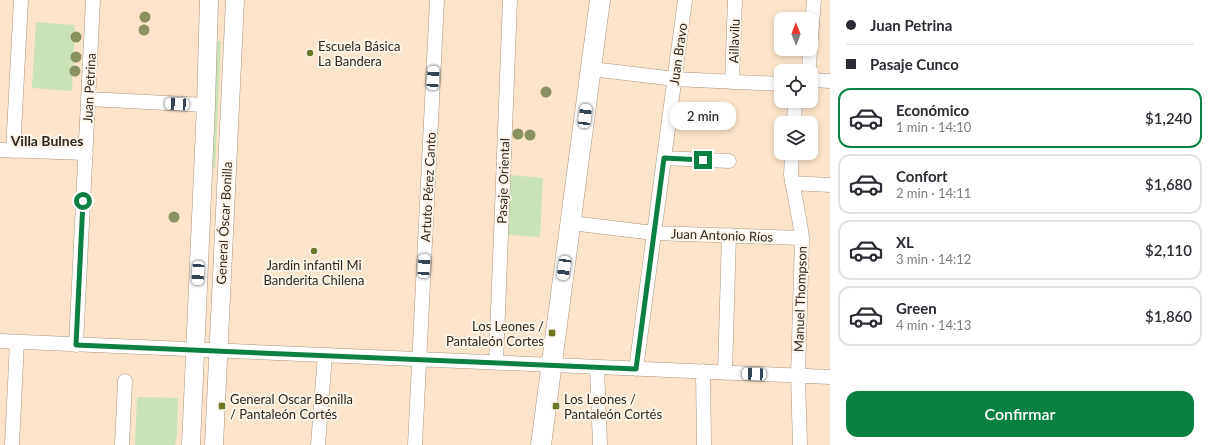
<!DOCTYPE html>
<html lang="es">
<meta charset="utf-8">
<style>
body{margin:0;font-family:Lato,sans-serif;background:#f2f2f3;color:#2b2b33;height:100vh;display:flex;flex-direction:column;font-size:15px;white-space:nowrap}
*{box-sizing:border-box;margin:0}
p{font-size:13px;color:#7c7c81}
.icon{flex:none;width:22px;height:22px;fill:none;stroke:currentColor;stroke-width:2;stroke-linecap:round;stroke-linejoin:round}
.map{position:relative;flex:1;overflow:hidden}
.details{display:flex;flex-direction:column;background:#fff;width:380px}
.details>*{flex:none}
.banner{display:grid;align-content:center;height:88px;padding:0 16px;background:#fff}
.needle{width:26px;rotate:359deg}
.tools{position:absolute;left:774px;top:12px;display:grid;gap:8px}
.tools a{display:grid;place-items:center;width:44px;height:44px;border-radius:8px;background:#fff;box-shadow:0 2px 6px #0003;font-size:20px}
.end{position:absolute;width:18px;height:18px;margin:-9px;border:5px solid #0b8043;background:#fff;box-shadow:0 0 0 2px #fff}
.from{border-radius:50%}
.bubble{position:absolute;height:28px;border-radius:12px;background:#fff;box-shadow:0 2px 6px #0003;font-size:13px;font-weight:600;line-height:28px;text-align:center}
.car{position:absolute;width:12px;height:24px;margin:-12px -6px;border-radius:5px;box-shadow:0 0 3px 1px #0007;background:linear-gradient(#fff 24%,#345 0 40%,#fff 0 76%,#345 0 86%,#fff 0)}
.banner b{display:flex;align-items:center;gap:14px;height:38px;font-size:15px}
.banner b+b{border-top:1px solid #e1e1e2}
.banner i{width:10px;height:10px;background:#2b2b33}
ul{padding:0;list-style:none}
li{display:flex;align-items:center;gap:12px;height:60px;margin:0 8px 6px;padding:0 8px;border:2px solid #e1e1e2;border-radius:12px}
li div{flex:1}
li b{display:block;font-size:15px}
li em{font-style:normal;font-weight:600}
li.on{border-color:#0b8043}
li>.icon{width:36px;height:36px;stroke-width:1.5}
.cta{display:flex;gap:8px;margin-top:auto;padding:8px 16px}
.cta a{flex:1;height:46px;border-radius:12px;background:#0b8043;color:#fff;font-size:16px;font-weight:600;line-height:46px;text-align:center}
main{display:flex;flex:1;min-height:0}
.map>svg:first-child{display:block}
.green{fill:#c9e2b8}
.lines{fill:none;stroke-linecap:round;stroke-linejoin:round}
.minor-casing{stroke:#ab967f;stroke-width:15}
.tertiary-casing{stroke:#ab967f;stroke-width:19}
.secondary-casing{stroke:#ab967f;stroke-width:21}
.minor{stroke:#fff;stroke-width:14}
.tertiary{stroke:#fff;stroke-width:18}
.secondary{stroke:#fff;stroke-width:20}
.tree{fill:#899160}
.route{stroke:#0b8043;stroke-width:5}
.poi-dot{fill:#6c7824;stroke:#fdf4ea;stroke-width:1.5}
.labels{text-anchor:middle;stroke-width:4;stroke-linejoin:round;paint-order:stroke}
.street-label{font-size:13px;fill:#2f261d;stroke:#fdf4ea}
.poi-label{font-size:13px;fill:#2f261d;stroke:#fdf4ea;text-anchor:start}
.neighbourhood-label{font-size:14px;font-weight:bold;fill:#2f261d;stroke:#fdf4ea}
</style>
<main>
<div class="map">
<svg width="830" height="445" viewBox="0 0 830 445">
<rect width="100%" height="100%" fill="#fbe4cb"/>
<path class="green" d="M 36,22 L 75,25 L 72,91 L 32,88 Z
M 213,40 L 221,41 L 215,170 L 210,159 Z
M 509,175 L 543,178 L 540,237 L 506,235 Z
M 137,397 L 178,398 L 177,435 L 175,445 L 135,445 Z"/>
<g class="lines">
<defs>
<path id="minor" d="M 811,38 L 814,0
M 592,69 L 675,79 L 781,84
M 809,71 L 810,49
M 811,80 L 830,81
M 732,82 L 735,0
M 88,99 L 206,105
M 794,123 L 795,101
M 0,150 L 86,153
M 13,151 L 21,0
M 792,153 L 791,175 L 800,224 L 802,238 L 798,376 L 800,445
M 664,158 L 729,161
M 792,183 L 830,185
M 571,223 L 654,233 L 802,238
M 0,341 L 830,377
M 76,345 L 93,0
M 496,363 L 510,0
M 597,367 L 600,445
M 636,369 L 685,0
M 703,371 L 704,445
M 725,373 L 729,235
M 12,445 L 17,342
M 122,445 L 125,381
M 318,445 L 325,355
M 415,445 L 437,0"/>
<path id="tertiary" d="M 191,445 L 206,105 L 209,0
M 214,445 L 235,0"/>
<path id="secondary" d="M 541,445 L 600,0"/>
</defs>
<use href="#minor" class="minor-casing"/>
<use href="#tertiary" class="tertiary-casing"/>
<use href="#secondary" class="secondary-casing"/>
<use href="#minor" class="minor"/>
<use href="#tertiary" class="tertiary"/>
<use href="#secondary" class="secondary"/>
</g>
<g class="tree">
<circle cx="145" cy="17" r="5.5"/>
<circle cx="144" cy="30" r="5.5"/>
<circle cx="76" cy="37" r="5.5"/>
<circle cx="76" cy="57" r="5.5"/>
<circle cx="75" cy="71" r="5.5"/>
<circle cx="546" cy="92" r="5.5"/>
<circle cx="719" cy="122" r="5.5"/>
<circle cx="518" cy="134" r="5.5"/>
<circle cx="530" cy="135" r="5.5"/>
<circle cx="174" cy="217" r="5.5"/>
</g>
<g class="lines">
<path class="route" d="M 83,201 L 76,345 L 636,369 L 664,158 L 703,160"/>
</g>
<g class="poi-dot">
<circle cx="310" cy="53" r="4"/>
<circle cx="314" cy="251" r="4"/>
<rect x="548" y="329" width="8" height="8" rx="2"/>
<rect x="218" y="402" width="8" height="8" rx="2"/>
<rect x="552" y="402" width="8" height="8" rx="2"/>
</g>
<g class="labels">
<g class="street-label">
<text transform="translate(734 41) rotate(-88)" y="5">Aillavilu</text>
<text transform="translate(678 54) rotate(-82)" y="5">Juan Bravo</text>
<text transform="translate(89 88) rotate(-87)" y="5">Juan Petrina</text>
<text transform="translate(503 181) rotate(-88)" y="5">Pasaje Oriental</text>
<text transform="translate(428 187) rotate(-87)" y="5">Artuto Pérez Canto</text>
<text transform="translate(224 223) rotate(-87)" y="5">General Óscar Bonilla</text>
<text transform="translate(722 235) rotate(2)" y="5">Juan Antonio Ríos</text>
<text transform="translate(800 299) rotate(-88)" y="5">Manuel Thompson</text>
</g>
<g class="poi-label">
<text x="318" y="51">Escuela Básica<tspan x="318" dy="15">La Bandera</tspan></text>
<text x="314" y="270" text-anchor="middle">Jardín infantil Mi<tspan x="314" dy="15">Banderita Chilena</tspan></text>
<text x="544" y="331" text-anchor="end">Los Leones /<tspan x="544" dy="15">Pantaleón Cortes</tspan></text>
<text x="230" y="404">General Oscar Bonilla<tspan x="230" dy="15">/ Pantaleón Cortés</tspan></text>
<text x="564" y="404">Los Leones /<tspan x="564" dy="15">Pantaleón Cortés</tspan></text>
</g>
<g class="neighbourhood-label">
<text x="47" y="146">Villa Bulnes</text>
</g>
</g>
</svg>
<div class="tools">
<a><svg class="needle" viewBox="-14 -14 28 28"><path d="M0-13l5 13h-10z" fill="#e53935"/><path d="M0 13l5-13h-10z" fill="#7c7c81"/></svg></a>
<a><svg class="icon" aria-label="locate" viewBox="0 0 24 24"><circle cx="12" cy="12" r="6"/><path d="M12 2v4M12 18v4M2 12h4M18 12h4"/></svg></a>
<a><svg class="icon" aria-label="layers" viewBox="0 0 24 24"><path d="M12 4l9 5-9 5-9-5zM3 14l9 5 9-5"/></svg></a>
</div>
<i class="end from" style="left:83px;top:201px"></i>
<i class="end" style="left:703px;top:160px"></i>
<div class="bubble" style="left:670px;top:102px;width:66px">2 min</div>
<i class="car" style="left:433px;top:78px;rotate:3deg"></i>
<i class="car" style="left:177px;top:104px;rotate:273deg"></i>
<i class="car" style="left:585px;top:116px;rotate:7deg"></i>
<i class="car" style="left:424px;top:266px;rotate:3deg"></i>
<i class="car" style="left:564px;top:268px;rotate:188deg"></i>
<i class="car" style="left:198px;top:273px;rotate:183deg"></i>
<i class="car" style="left:754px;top:374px;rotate:272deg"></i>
</div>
<section class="details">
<div class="banner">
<b><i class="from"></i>Juan Petrina</b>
<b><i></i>Pasaje Cunco</b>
</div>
<ul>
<li class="on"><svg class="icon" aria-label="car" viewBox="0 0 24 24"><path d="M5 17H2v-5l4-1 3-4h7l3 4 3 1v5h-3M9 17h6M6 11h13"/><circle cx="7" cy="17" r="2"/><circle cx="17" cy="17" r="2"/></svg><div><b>Económico</b><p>1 min · 14:10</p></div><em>$1,240</em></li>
<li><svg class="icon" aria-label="car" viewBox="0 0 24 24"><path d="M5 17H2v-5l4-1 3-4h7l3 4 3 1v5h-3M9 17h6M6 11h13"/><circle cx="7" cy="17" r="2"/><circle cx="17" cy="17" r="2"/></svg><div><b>Confort</b><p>2 min · 14:11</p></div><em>$1,680</em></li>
<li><svg class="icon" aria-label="car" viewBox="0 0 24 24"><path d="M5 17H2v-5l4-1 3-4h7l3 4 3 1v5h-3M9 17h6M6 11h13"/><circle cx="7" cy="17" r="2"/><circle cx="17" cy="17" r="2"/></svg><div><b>XL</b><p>3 min · 14:12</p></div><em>$2,110</em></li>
<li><svg class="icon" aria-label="car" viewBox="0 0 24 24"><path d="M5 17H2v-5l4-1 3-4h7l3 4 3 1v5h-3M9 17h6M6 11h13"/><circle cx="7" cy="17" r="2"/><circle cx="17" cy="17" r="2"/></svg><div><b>Green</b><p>4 min · 14:13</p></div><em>$1,860</em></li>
</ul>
<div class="cta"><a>Confirmar</a></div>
</section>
</main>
